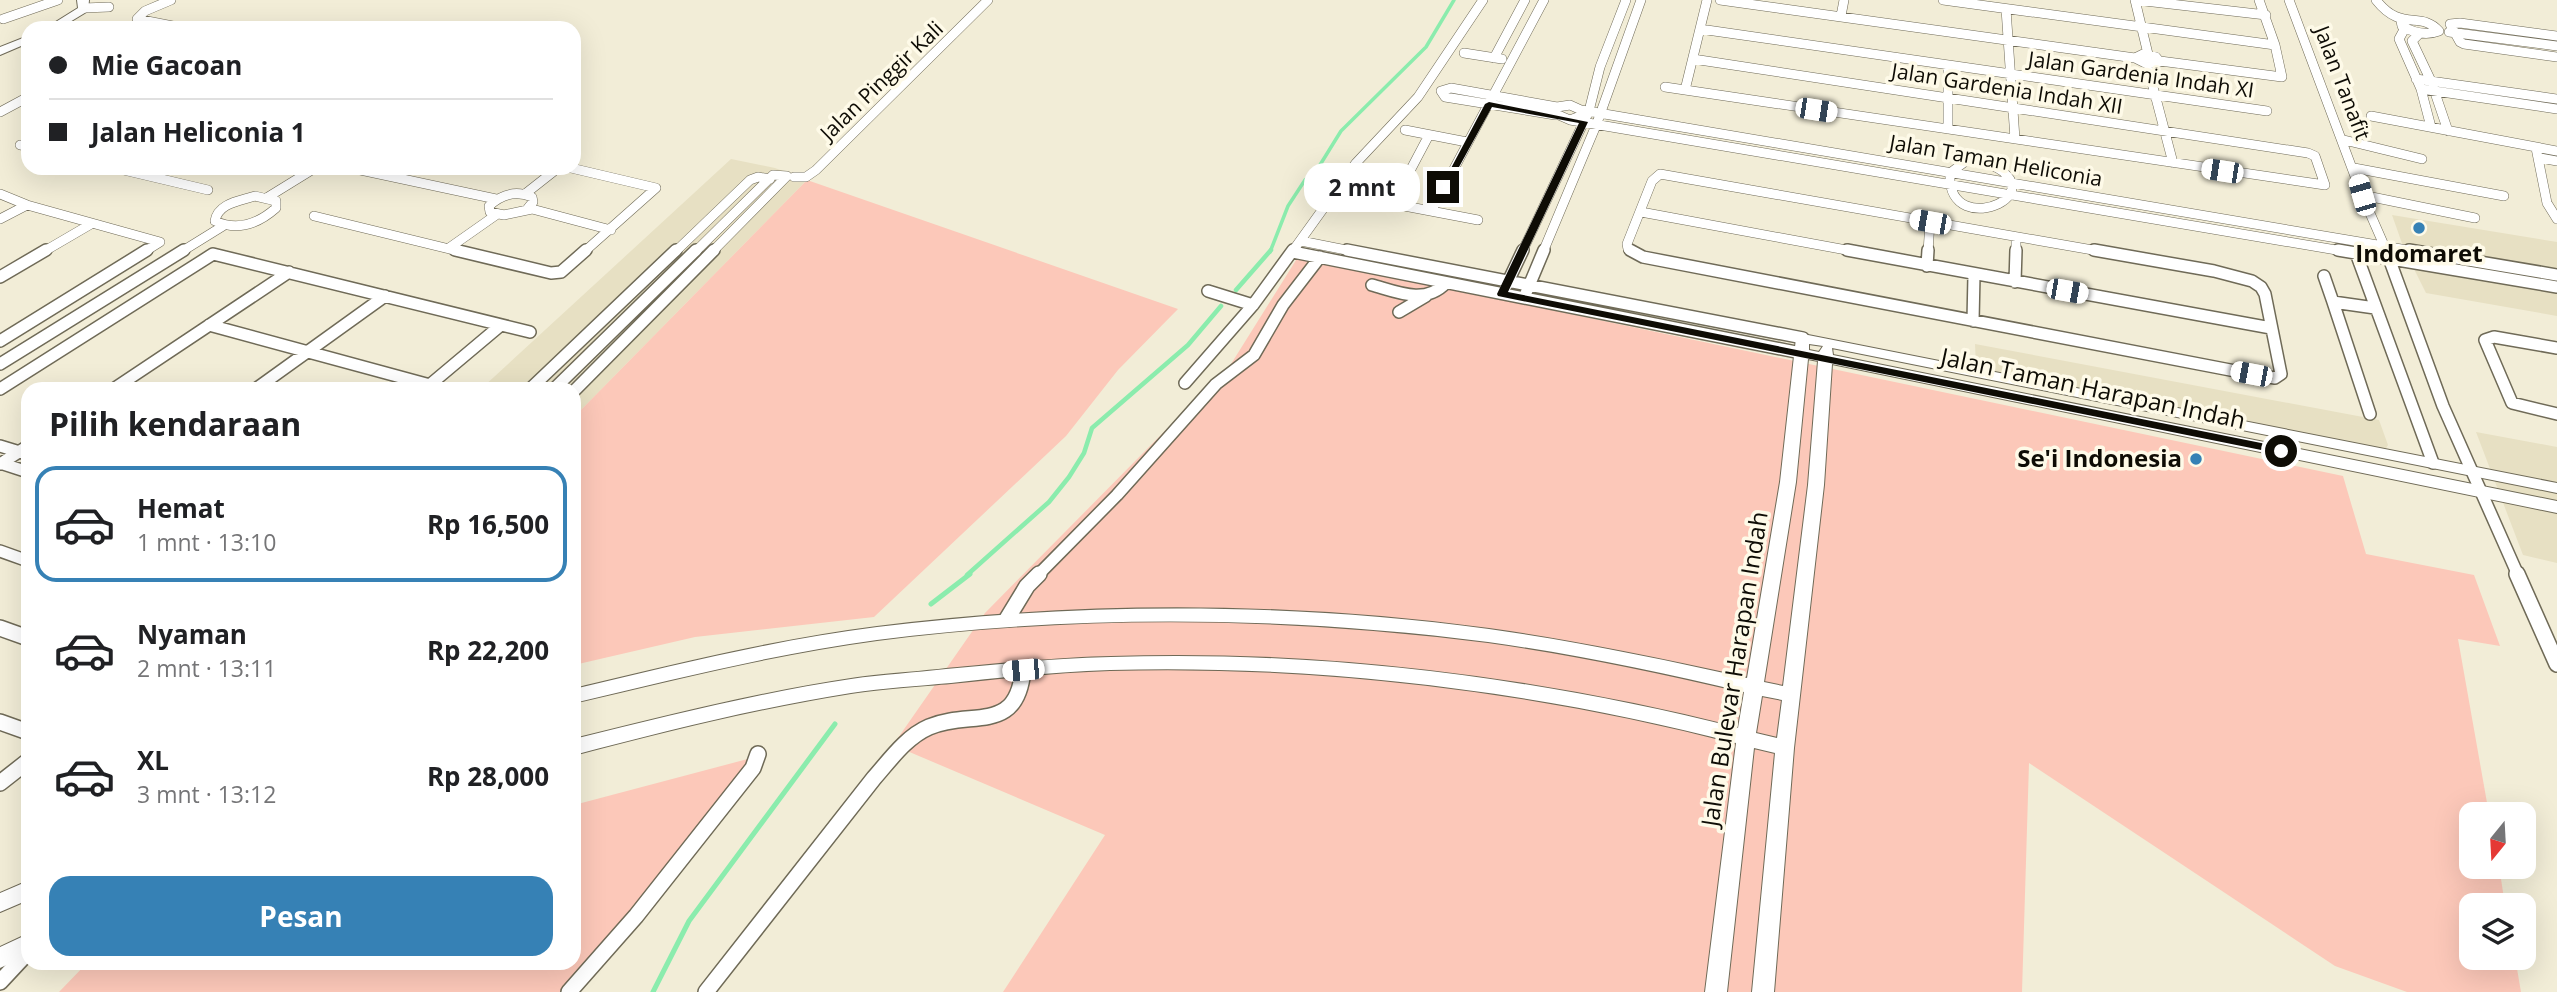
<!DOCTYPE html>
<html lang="id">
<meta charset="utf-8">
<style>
body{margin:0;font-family:"Open Sans",sans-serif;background:#f2f2f2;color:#202124;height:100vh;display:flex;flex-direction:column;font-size:26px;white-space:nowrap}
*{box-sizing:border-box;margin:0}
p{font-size:23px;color:#757577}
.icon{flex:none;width:38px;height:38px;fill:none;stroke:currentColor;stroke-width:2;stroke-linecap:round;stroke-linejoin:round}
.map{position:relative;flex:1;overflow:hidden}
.details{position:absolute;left:21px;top:382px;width:560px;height:588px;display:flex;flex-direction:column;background:#fff;border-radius:21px;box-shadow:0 7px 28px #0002}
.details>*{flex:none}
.top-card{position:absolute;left:21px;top:21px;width:560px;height:154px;border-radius:21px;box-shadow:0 7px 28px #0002;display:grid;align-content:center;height:154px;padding:0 28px;background:#fff}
.needle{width:46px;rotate:198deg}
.tools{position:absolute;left:2459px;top:802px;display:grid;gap:14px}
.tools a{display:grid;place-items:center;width:77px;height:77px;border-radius:14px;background:#fff;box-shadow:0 7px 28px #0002;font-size:35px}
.end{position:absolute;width:32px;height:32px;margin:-16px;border:9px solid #0e0c05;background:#fff;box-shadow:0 0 0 4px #fff}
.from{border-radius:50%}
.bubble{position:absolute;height:49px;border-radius:21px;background:#fff;box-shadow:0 7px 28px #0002;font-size:23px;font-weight:700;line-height:49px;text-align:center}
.car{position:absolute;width:21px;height:42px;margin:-21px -10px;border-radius:9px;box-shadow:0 0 5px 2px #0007;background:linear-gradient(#fff 24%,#345 0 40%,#fff 0 76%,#345 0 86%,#fff 0)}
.top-card b{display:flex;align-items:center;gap:24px;height:66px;font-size:26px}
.top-card b+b{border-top:2px solid #e0e0e0}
.top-card i{width:18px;height:18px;background:#202124}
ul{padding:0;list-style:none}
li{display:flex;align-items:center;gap:21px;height:116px;margin:0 14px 10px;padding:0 14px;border:4px solid transparent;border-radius:21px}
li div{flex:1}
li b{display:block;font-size:26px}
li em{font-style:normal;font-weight:700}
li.on{border-color:#3681b5}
li>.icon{width:63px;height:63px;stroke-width:1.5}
h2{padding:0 28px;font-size:32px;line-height:84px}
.action{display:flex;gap:14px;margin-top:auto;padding:14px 28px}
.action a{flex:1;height:80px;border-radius:21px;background:#3681b5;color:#fff;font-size:28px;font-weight:700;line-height:80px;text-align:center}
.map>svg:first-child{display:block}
.built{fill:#e7e0c3}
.green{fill:#fcc8b9}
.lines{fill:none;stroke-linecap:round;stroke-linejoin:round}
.stream-far2{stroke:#8becad;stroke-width:3.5}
.stream-far1{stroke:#8becad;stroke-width:4.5}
.stream{stroke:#8becad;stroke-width:5}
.street-far2-casing{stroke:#6f6a57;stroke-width:10}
.street-far1-casing{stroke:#6f6a57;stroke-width:14}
.street-casing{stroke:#6f6a57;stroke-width:18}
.secondary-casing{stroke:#6f6a57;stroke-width:2}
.primary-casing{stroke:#6f6a57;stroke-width:2}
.street-far2{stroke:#fff;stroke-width:9}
.street-far1{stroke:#fff;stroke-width:11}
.street{stroke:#fff;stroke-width:15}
.secondary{fill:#fff;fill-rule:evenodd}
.primary{fill:#fff;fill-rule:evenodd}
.route{fill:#0e0c05}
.poi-dot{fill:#3681b5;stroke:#fefae8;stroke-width:2.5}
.labels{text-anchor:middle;stroke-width:7;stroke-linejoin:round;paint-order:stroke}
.far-street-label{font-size:21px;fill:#0e0c05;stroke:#fefae8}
.poi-label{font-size:24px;font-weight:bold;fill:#0e0c05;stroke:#fefae8}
.street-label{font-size:24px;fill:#0e0c05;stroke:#fefae8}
</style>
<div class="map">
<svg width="2557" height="992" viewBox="0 0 2557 992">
<rect width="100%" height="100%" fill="#f2edd7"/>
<path class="built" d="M 731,159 L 775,168 L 807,180 L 574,417 L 574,388 L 482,388 Z
M 2392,215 L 2557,242 L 2557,316 L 2426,293 L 2404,249 Z
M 1975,344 L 2379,420 L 2388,445 L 2385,450 L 1986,371 L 1976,366 Z
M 2476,432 L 2557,447 L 2557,563 L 2523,555 Z"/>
<path class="green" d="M 807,180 L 1178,309 L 1118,370 L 1066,436 L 874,617 L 695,637 L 574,665 L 574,417 Z
M 1298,257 L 2343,476 L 2366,554 L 2474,575 L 2500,646 L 2458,639 L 2489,814 L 2471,814 L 2471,866 L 2499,866 L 2505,905 L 2471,905 L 2471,957 L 2515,957 L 2521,992 L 2407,992 L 2335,966 L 2029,763 L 2022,992 L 1003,992 L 1105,835 L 893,745 L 985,613 L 1231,364 Z
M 759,756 L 564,992 L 59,992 L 87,963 L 574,962 L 574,805 Z"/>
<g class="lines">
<path class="stream-far2" d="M 1270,252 L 1288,206 L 1305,180 L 1315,173 L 1341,131 L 1426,47 L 1454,0"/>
<path class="stream-far1" d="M 1236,290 L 1271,250
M 967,575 L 1049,502 L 1069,477 L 1084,453 L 1092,428 L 1188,345 L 1221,306"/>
<path class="stream" d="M 931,604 L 970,574
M 653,992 L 689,921 L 835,724"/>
<defs>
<path id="street-far2" d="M 171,0 L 145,11 L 137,19 L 183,28
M 1720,0 L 2135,58
M 1943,0 L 2275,45
M 2135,0 L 2148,54
M 2136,0 L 2266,15
M 2289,0 L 2362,195 L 2387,252
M 2376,0 C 2402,33 2420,10 2439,31 C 2426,36 2414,33 2402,26 L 2401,21
M 84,8 L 109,7
M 2006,9 L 2015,139
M 1841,16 L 1844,0
M 3,19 L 58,0
M 2405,28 L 2399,39 L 2421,89 L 2431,127
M 1700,29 L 2267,111
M 2449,32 L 2557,46
M 2420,33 L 2412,41 L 2431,81 L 2448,131
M 2557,36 L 2460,23 L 2450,24 L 2460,42 L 2464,44 L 2557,57
M 1464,53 L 1502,59
M 2143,54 L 2156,57 L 2160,62 L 2147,64 L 2135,58 Z
M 1494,58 L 1525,0
M 2160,61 L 2282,77 L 2275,45 L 2259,0
M 2147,64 L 2173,163
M 1948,65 L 1948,129
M 2416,79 L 2557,99
M 1665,87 L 2325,185 L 2315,156 L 2308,153 L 1693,59
M 2421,89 L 2557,109
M 1685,90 L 1707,0
M 1570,105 L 1581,110 L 1583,115 L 1570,120 L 1554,113 L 1557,107 Z
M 1581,110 L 2419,252
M 0,112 L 28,97
M 1555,115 L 1445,97 L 1441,91 L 1451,88 L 1557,107
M 2371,116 L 2557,151
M 1570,120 L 2348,252
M 1405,130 L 1467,142
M 2344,140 L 2422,159
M 20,145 L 28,147
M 2536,148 L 2547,203 L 2557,219
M 1970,158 C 2077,186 1946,247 1950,173 Z
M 2540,158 L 2557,161
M 115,168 L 208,190
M 351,168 L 496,199
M 571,168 L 656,188 L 584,252
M 2354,168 L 2504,196
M 794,177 L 806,177 L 816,170 L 988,0
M 0,194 L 27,205 L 160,242 L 144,252
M 525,194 L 558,168
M 2362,195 L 2475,218
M 255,196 L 276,201 L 276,208 C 258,224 237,231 215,221 C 218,203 240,201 255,196 Z
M 268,197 L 315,168
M 1357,197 L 1478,220
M 1393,203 L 1429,135
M 528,208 L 533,202 L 532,197 C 516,190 502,194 489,206 L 490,212 L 504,215 L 532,209 L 611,230
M 1432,210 L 1544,0
M 1641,212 L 1857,252
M 314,216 L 462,252
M 0,219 L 27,205
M 1301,241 L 1356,252
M 449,248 L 496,215
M 43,252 L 91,224
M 181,252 L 223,226
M 675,252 L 750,180 L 758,177 L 770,179
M 695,252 L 773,175 L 787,176 L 712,252
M 1292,252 L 1356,163 L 1418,97 L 1483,0
M 1522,252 L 1589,111 L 1600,67 L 1626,0
M 1543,252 L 1597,123 L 1641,0
M 1633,252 L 1628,249 L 1627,244 L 1652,181 L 1660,174 L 2104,252
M 1928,252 L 1930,222
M 2016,252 L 2016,238"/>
<path id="street-far1" d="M 455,250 L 551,273 L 561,272 L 586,250
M 1347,250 L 1803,338
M 1630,250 L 1643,257 L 2251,374 L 2275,378 L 2281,374 L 2265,294 L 2261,287 L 2252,281 L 2214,271 L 2094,250
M 1847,250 L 2271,328
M 2338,250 L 2557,287
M 2386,250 L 2443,406 L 2518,575
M 2409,250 L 2557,275
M 1293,252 L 1801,353
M 2356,253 L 2433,463
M 1927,266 L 1928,250
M 2324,276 L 2333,302
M 0,277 L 46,250
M 2015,282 L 2016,250
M 1372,285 C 1397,292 1425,305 1446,283
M 1506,286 L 1523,250
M 1208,291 L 1253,305
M 1526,293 L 1544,250
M 1399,312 L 1426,296
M 1973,321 L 1974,275
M 209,325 L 430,385
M 0,341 L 147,250
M 2557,348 L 2494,337 L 2485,340 L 2512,403 L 2557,414
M 0,364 L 184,250
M 1185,383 L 1253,305 L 1293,250
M 115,388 L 289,272
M 257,388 L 385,296
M 426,388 L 501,325
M 531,388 L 676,250
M 555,388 L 696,250
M 0,389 L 213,254 L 530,332
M 574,391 L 714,250
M 2370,414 L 2333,302 L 2375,308
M 0,446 L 23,453
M 0,463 L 28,472
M 0,464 L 28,446
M 0,551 L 28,561
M 1038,575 L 1117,495 L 1216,384 L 1254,355 L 1283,305 L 1320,257"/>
<path id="street" d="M 2517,574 L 2557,664
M 1007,619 L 1027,586 L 1039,574
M 0,628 L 28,638
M 0,722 L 28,732
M 0,783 L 28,761
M 0,982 L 28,952
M 569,992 L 636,916 L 753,768 L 758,754
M 706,992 L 874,778 C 890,760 906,737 929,727 C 972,709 1017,735 1023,670"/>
<path id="secondary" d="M 1803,334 L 2557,483 L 2557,493 L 1832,348 L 1833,355 L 2557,501 L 2557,513 L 1832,364 L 1824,485 L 1794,748 L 1774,992 L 1752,992 L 1775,753 L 1754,748 L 1727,992 L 1705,992 L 1736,743 C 1538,691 1315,664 1110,670 C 1057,672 1004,677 951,683 C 917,686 884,688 851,693 C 757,708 665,731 574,755 L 574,739 C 666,716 758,693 851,679 C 883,674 914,673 946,669 C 1001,664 1056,658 1111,657 C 1318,650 1537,677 1738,728 L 1744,692 C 1660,672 1574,654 1488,642 C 1286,616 1079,614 877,640 C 774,654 674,679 574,703 L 574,689 C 674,665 775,640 877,627 C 1079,602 1287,602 1489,629 C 1576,641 1662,659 1747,678 L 1780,482 L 1796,338 ZM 1809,344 L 1823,346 L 1819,352 L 1809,350 ZM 1808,359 L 1818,361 L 1808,485 L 1783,686 L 1764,682 L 1796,482 ZM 1762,696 L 1782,700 L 1777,738 L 1756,733 Z
M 28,881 L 28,900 L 0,912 L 0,893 Z
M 28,934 L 28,955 L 0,968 L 0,947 Z"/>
<path id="primary" d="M 77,0 L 89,0 L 88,11 L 60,28 L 46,28 L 78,8 Z
M 28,36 L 28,43 L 0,55 L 0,47 Z"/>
</defs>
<use href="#street-far2" class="street-far2-casing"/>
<use href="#street-far1" class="street-far1-casing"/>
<use href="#street" class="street-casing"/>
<use href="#secondary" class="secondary-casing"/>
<use href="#primary" class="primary-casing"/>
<use href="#street-far2" class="street-far2"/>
<use href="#street-far1" class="street-far1"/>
<use href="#street" class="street"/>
<use href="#secondary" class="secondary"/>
<use href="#primary" class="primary"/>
</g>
<path class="route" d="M 1489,102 L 1588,122 L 1508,292 L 2281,447 L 2286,451 L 2281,454 L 1498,296 L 1497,294 L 1579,123 L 1492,107 L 1448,187 L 1440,189 L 1485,104 Z"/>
<g class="poi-dot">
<circle cx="2419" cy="228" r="7"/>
<circle cx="2196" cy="459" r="7"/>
</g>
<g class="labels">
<g class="far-street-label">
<text transform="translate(2141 75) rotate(8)" y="7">Jalan Gardenia Indah XI</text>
<text transform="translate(882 81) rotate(-44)" y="7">Jalan Pinggir Kali</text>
<text transform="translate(2342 83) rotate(69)" y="7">Jalan Tanafit</text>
<text transform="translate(2007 89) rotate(9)" y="7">Jalan Gardenia Indah XII</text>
<text transform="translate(1996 161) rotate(10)" y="7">Jalan Taman Heliconia</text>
</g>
<g class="poi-label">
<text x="2419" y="262">Indomaret</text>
<text x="2182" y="467" text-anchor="end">Se'i Indonesia</text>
</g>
<g class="street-label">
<text transform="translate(2093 389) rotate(12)" y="8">Jalan Taman Harapan Indah</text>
<text transform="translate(1735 669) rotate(-81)" y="8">Jalan Bulevar Harapan Indah</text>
</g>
</g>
</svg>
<div class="tools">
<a><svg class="needle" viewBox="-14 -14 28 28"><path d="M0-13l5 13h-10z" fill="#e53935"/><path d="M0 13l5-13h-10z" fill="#757577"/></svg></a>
<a><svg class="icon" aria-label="layers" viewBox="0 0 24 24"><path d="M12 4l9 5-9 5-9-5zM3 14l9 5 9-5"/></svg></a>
</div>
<i class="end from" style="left:2281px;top:451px"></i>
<i class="end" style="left:1443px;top:187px"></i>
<div class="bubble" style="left:1304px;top:163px;width:116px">2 mnt</div>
<i class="car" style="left:1816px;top:110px;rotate:99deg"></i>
<i class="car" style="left:2222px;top:171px;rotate:279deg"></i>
<i class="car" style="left:2362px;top:195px;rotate:344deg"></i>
<i class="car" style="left:1930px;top:222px;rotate:280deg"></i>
<i class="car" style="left:2067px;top:291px;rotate:100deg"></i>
<i class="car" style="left:2251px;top:374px;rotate:281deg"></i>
<i class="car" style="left:1023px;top:670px;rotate:265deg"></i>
<div class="top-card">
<b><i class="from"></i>Mie Gacoan</b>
<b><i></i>Jalan Heliconia 1</b>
</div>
<section class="details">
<h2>Pilih kendaraan</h2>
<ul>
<li class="on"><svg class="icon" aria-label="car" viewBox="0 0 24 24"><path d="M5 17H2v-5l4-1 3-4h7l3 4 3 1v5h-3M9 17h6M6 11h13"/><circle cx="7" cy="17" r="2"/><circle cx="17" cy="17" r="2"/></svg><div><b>Hemat</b><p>1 mnt · 13:10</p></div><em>Rp 16,500</em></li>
<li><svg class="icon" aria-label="car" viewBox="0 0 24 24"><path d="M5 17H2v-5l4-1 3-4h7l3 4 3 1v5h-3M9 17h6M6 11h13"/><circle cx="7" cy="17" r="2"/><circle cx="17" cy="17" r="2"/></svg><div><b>Nyaman</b><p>2 mnt · 13:11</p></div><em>Rp 22,200</em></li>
<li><svg class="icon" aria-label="car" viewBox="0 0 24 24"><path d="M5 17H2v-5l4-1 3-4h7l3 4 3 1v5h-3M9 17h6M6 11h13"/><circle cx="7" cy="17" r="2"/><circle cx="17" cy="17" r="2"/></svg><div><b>XL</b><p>3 mnt · 13:12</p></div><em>Rp 28,000</em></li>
</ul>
<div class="action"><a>Pesan</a></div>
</section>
</div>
